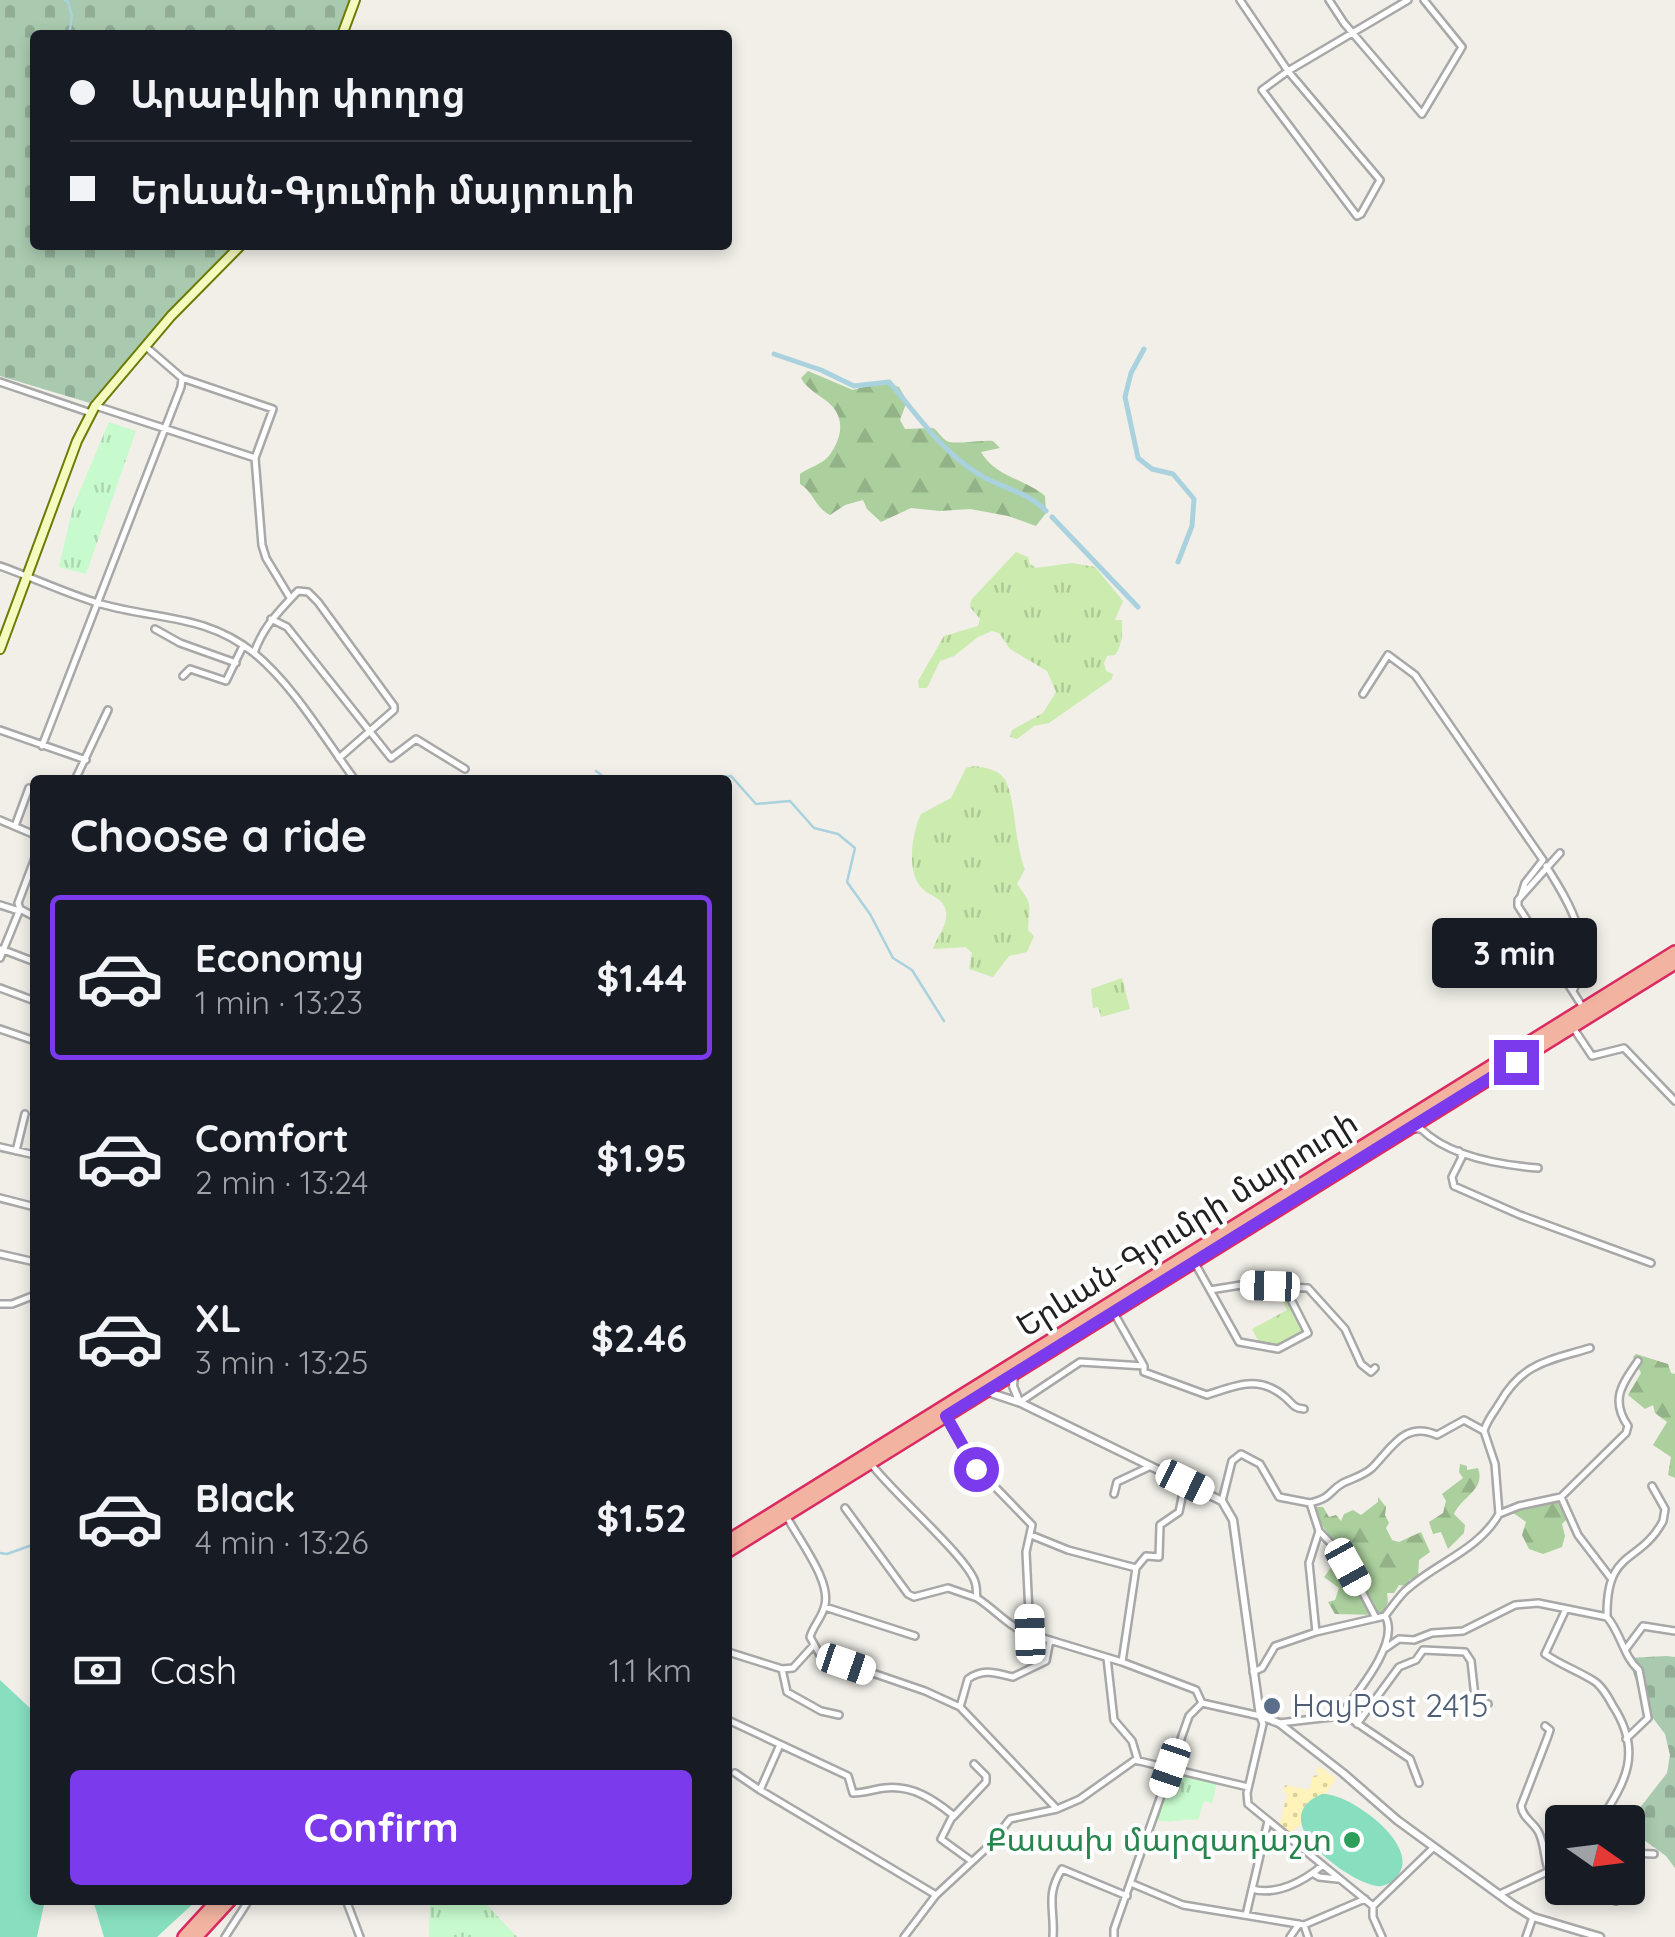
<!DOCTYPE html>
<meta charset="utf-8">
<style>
body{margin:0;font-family:Quicksand,"Noto Sans Armenian",sans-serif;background:#242831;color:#f1f3f6;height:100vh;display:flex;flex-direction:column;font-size:38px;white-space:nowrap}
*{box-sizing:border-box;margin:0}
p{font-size:32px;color:#9ea1a6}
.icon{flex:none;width:55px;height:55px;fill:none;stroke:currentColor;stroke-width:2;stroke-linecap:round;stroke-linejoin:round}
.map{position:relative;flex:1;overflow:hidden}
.sheet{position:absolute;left:30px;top:775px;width:702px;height:1130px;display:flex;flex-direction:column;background:#171b24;border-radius:10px;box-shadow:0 5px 15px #0003}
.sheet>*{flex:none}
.top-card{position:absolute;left:30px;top:30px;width:702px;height:220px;border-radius:10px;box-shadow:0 5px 15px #0003;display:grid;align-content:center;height:220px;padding:0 40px;background:#171b24}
.needle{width:65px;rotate:104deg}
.fabs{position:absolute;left:1545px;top:1805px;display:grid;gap:20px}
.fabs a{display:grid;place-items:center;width:100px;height:100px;border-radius:10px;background:#171b24;box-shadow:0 5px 15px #0003;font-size:50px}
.end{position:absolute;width:45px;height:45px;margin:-22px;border:12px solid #7c3aed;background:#fff;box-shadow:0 0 0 5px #fff}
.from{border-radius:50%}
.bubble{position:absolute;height:70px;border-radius:10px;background:#171b24;box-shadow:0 5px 15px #0003;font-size:32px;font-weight:800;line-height:70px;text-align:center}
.car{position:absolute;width:30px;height:60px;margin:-30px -15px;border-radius:12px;box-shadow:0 0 8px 2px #0007;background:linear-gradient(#fff 24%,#345 0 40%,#fff 0 76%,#345 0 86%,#fff 0)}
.top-card b{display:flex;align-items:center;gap:35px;height:95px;font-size:38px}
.top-card b+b{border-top:2px solid #363941}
.top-card i{width:25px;height:25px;background:#f1f3f6}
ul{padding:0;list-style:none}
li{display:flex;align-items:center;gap:30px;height:165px;margin:0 20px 15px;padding:0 20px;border:5px solid transparent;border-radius:10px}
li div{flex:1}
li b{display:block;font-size:38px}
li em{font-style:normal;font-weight:800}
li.current{border-color:#7c3aed}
li>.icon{width:90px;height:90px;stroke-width:1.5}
h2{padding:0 40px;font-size:45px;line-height:120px}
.pay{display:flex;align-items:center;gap:25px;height:110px;padding:0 40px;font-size:38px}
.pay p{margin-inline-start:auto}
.primary-button{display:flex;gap:20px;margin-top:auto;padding:20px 40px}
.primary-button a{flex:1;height:115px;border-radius:10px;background:#7c3aed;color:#fff;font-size:40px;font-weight:800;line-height:115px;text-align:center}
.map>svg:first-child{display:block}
.grass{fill:url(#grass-tufts)}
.forest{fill:url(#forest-firs)}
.sand{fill:url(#sand-dots)}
.cemetery{fill:url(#cemetery-stones)}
.park{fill:url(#park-tufts)}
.pitch{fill:#87dfc0}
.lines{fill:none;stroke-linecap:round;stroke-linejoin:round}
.stream{stroke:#a9d1de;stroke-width:2.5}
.canal{stroke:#a9d1de;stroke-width:5}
.minor-casing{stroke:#a8a8a8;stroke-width:10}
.tertiary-casing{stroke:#a8a8a8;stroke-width:11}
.secondary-casing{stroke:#6b7b05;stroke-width:12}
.trunk-casing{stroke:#db2961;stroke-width:16}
.minor{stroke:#fff;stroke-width:5}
.tertiary{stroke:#fff;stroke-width:6}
.secondary{stroke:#f5fabe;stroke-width:8}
.trunk{stroke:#f2b4a1;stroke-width:11}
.route{stroke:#7c3aed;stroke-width:12}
.service-dot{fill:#5c6f8a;stroke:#fff;stroke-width:4}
.leisure-dot{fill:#2e9e5b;stroke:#fff;stroke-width:4}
.labels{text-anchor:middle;stroke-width:8;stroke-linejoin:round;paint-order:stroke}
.street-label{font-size:32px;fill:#212121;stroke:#fff}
.service-label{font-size:32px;fill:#4e5e75;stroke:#fff;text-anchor:start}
.leisure-label{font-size:32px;fill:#27864d;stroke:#fff;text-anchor:end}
</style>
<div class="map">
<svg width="1675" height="1937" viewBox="0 0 1675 1937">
<defs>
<pattern id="grass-tufts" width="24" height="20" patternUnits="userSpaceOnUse" patternTransform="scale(2.5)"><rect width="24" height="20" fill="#cbebaf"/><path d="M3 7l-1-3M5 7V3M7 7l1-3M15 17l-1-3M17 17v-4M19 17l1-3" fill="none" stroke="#aec996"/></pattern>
<pattern id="forest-firs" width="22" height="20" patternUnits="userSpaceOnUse" patternTransform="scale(2.5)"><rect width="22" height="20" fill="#abd09d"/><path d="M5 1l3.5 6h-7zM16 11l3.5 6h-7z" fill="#93b287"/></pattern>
<pattern id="sand-dots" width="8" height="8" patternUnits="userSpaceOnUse" patternTransform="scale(2.5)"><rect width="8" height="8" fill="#fff3b9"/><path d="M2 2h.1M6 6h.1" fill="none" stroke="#dad09f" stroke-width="1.8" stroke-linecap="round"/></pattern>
<pattern id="cemetery-stones" width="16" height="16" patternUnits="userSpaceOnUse" patternTransform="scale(2.5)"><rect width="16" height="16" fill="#a9caaf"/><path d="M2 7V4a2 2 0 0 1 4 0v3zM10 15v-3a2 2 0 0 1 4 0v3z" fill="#91ad96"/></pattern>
<pattern id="park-tufts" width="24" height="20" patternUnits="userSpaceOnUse" patternTransform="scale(2.5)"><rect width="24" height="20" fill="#c7facc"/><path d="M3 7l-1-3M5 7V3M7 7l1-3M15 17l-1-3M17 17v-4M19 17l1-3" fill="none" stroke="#abd6af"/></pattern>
</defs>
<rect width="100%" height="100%" fill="#f1efe8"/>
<path class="grass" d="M 1016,552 L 1028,557 L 1030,564 L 1036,568 L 1072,563 L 1095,567 L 1123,601 L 1115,620 L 1122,620 C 1122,634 1123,644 1115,655 L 1107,656 L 1104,663 L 1106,671 L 1113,674 L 1112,679 L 1049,723 L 1034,726 L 1017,739 L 1010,737 L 1012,730 L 1043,713 L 1056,692 L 1047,671 L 1010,649 L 999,633 L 992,631 L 978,637 L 954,656 L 940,661 L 927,688 L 919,688 L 918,681 L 944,636 L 978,626 L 980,619 L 970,607 L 971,600 Z
M 974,766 C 983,767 998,770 1003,777 C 1016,793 1014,845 1025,869 L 1017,884 C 1034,907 1029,902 1028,930 L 1034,936 L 1027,952 L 1009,956 L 993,977 L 969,969 L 972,953 L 966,947 L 933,949 C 937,936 948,926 946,912 C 944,898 933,898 924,890 C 905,876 912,832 921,814 L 951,798 L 966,768 Z
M 1122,978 L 1130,1009 L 1101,1017 L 1098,1007 L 1093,1008 L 1091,989 Z
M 1282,1293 L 1303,1333 L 1275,1347 L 1260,1344 L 1252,1329 L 1287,1310 L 1280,1294 Z"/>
<path class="forest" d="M 808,371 L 853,390 L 880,382 L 899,387 L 907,401 L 900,420 L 905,429 L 933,428 C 939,432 941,438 947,441 C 952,445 984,440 993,441 L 1000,448 L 981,452 C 994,476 1025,479 1045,496 L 1046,513 L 1036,526 L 1008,516 L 970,509 L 940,511 L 911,508 L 881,522 L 867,509 L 863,500 L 845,505 L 830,515 C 815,508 814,492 800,484 L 800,474 C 808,468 822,464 828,457 C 841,441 846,420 831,405 C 821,395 808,391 801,378 Z
M 1636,1354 L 1668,1364 L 1671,1373 L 1675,1374 L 1675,1478 L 1668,1475 L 1671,1457 L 1653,1445 L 1667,1422 L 1655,1413 L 1653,1405 L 1645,1409 L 1628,1395 L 1641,1373 L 1633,1357 Z
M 1460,1464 L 1467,1466 L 1467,1470 L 1478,1468 C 1486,1490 1461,1497 1454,1514 L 1465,1525 L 1464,1533 L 1448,1549 L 1441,1532 L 1433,1534 L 1429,1522 L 1443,1513 L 1446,1501 L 1442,1494 L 1463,1478 L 1459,1472 Z
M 1378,1497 L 1386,1507 L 1385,1515 L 1389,1523 L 1386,1528 L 1392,1540 L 1399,1542 L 1421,1532 L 1430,1552 L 1419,1560 L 1418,1576 L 1409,1580 L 1408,1586 L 1399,1585 L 1394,1593 L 1387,1593 L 1388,1602 L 1381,1615 L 1335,1614 L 1328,1602 L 1335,1600 L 1339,1588 L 1324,1577 L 1333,1565 L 1347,1568 C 1345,1542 1319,1535 1316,1507 L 1323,1507 L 1329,1517 L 1336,1515 L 1341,1521 L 1344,1514 L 1353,1510 L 1361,1515 L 1378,1502 Z
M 1559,1500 L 1567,1519 L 1562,1524 L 1565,1536 L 1562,1547 L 1543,1554 L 1529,1549 L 1522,1535 L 1526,1522 L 1512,1512 L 1527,1506 Z"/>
<path class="sand" d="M 1319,1766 L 1336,1779 L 1326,1793 L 1306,1804 L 1300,1825 L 1290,1833 L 1280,1825 L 1287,1794 L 1283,1792 L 1285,1785 L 1309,1790 L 1313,1776 L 1322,1774 L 1315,1772 Z"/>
<path class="cemetery" d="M 0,0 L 351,0 L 338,35 L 35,35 L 35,245 L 233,245 L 90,403 L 0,376 Z
M 1666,1656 L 1675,1657 L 1675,1868 L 1666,1856 L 1633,1832 L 1639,1809 L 1667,1773 L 1670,1755 L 1665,1734 L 1643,1705 L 1629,1658 Z"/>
<path class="park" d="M 109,422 L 136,431 L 86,574 L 59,567 L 73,507 Z
M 1170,1770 L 1217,1782 L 1212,1803 L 1204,1801 L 1198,1820 C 1183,1818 1173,1824 1156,1820 Z
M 430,1900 L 482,1900 L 517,1937 L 429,1937 Z"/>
<path class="pitch" d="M 0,1680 L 30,1708 L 35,1708 L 35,1900 L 45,1900 L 37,1937 L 0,1937 Z
M 1322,1794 C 1348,1792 1417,1842 1400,1872 C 1396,1879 1390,1884 1382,1886 C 1361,1891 1257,1821 1322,1794 Z
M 93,1900 L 197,1900 L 157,1937 L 104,1937 Z"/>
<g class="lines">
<path class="stream" d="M 65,0 L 68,2 L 72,16 L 69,35
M 596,771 L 608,780
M 702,780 L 731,776 L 756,804 L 790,801 L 814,828 L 838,834 L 855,848 L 847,882 L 870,914 L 893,958 L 912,970 L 944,1021
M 0,1553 L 7,1554 L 35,1544"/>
<path class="canal" d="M 1144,349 L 1131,373 L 1125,397 L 1138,458 L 1152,469 L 1173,474 L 1194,499 L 1192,526 L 1178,562
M 774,354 L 821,370 L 854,386 L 889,382 C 918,415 939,449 977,473 C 999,488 1028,491 1046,511
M 1052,517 L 1138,607"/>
<defs>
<path id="minor" d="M 1240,0 L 1288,71 L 1380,180 L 1361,214 L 1357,216 L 1262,90 L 1288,71 L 1408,0
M 1329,0 L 1344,23 L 1422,114 L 1462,47 L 1424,0
M 145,346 L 182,378 L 273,409 L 255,458 L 262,545 L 266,558 L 289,596
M 0,382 L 91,413
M 96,406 L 255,458
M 0,566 C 34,578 67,594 101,604 C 157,620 205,614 254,653 C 294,686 324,738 355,780
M 271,619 L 287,627 L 391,758 L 416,739 L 465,769
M 155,629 L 180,643 L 236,663
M 254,653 C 263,627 279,611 298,591 L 308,592 L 318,602 L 394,706 L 394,710 L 339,758
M 183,676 L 190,669 L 226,681 L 243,646
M 1363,694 L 1388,655 L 1415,675 L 1543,860 L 1525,883 L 1521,896
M 0,730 L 86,760
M 42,746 L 181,387 L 182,378
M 75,780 L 108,710
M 0,820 L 35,835
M 15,826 L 29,788
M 1560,853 L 1518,900 L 1518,906 L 1584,1009
M 35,858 L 18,903 L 20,909 L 35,917
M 1546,866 C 1571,905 1596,947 1573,991
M 0,905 L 19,911
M 1,949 L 35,962
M 0,958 L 20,909
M 0,988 L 35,1001
M 0,1029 L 35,1041
M 1574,1029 L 1592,1056 L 1624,1048 L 1675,1101
M 1414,1129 L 1421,1129 C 1449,1156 1500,1165 1538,1168
M 0,1147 L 35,1155
M 16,1151 L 25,1114
M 1459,1151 L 1462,1157 L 1452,1177 L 1454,1186 L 1520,1215 L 1651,1263
M 0,1198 L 35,1207
M 0,1254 L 35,1262
M 1196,1265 L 1210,1290 L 1241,1285 L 1308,1288 L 1345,1329 L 1361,1364 L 1371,1372 L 1375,1368
M 1210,1290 L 1239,1342 L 1278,1349 L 1308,1333 L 1284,1286
M 0,1304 L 12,1304 L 35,1295
M 1114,1313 L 1144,1366 L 1144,1372 L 1207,1395 C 1235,1386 1258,1374 1285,1397 C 1293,1404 1293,1408 1304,1409
M 1020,1402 L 1080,1362 L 1144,1366
M 947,1419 L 970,1461 L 1032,1525 L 1026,1552 L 1030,1634 L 1122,1662 L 1196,1690 L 1202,1703
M 1484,1431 C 1487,1420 1493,1414 1499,1404 C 1523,1362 1548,1361 1590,1348
M 872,1465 C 893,1493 968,1558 975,1582 C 977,1587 976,1593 977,1598 C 997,1611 1007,1626 1030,1634
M 1114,1494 L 1117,1482 L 1151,1466
M 1561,1497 L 1626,1433 L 1628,1426 C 1610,1400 1622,1384 1638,1361
M 1222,1501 L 1232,1461 L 1241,1454 L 1260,1464 L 1279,1497 L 1310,1503 L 1319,1531 L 1309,1563 L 1316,1632
M 1310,1503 C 1334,1497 1327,1492 1343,1483 C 1353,1478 1363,1476 1372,1468 C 1391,1449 1405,1420 1437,1435 L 1464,1420 L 1484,1431 L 1495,1464 L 1499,1514
M 845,1508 L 908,1594 L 914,1597 L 948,1588 L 977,1598
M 1499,1514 L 1519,1506 L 1561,1497 L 1578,1535 L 1610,1577
M 786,1515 C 797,1538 834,1583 824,1608 C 821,1619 813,1626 810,1637 L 820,1655 L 925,1691 L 960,1707 L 1057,1809
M 1319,1531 L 1344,1557 L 1376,1618
M 1031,1535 L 1068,1550 L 1136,1568
M 825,1607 L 915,1636
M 1566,1609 L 1545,1654 C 1561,1665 1578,1671 1594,1681 C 1602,1686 1608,1697 1613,1706 C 1643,1752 1626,1782 1599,1822
M 1385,1616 C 1391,1608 1398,1598 1405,1591 C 1435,1563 1478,1551 1499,1514
M 1386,1648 L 1399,1639 L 1414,1640 L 1432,1633 L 1463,1631 L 1515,1605 L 1538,1603 L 1607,1617
M 1625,1650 L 1643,1626 L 1675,1631
M 728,1652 L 782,1669 L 787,1692 L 821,1711 L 839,1715
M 1107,1658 L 1114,1720 L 1132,1741 L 1138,1761
M 1122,1662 L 1136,1568 L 1146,1556 L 1159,1557 L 1160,1525 L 1179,1512 L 1185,1483
M 782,1669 L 793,1668 L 813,1646
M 1253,1672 L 1262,1668 L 1275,1646 L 1316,1632 L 1385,1616
M 1202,1703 L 1260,1716 L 1263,1724 L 1247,1793 L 1248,1804 L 1373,1906 L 1373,1917 L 1382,1937
M 960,1707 L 968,1679 C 984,1668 995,1673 1013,1677 L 1046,1661 L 1050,1640
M 1342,1713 L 1410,1759 L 1419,1783
M 728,1720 L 848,1776 L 853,1793 C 865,1793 874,1789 885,1788 C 912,1785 933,1799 953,1815 L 941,1839 L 970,1860
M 1279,1723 L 1340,1716 C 1356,1694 1401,1642 1385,1616
M 1357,1724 L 1399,1667 L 1416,1660 L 1423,1650 L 1465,1652 L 1471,1661 L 1475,1697 L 1488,1704
M 1545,1726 L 1550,1730 L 1548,1736 L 1521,1806 C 1523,1819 1534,1822 1539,1833 C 1548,1852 1541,1873 1562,1885
M 1626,1739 L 1648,1718 L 1639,1670 C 1623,1656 1621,1633 1607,1617 C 1606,1547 1639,1566 1663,1521 L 1665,1509 L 1652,1486
M 779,1747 L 760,1790 L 936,1895
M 735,1773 L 760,1790
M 953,1817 L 986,1782 L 986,1776 L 974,1764
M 1628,1853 L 1654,1854
M 1314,1874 L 1319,1877 L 1337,1879
M 1133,1884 L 1183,1905 L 1304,1925
M 1572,1888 L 1616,1901
M 1252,1889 C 1277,1896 1304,1881 1323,1865
M 1500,1894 L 1562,1865
M 346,1900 L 360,1937
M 1373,1906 L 1434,1847
M 1246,1915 L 1268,1821
M 1304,1925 L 1365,1899
M 1304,1925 L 1308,1937
M 225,1937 L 249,1900
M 904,1937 L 936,1895 L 990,1845 L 1010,1819 L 1057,1809 L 1080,1799 L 1135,1760 L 1248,1787
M 1053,1937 C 1055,1908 1045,1896 1062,1869 L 1127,1896
M 1114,1937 L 1114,1929 L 1189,1716 L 1201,1704
M 1290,1937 L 1299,1924
M 1526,1937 L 1533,1917"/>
<path id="tertiary" d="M 1014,1375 L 1013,1386 L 1019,1401
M 988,1392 L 1021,1403 L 1222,1501 L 1233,1520 L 1260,1716 L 1279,1723 L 1343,1773 L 1397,1820 L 1512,1904 L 1533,1917 L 1600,1937"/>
<path id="secondary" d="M 342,35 L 355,0
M 0,649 L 77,441 L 95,406 L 171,316 L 241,245"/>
<path id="trunk" d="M 728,1541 L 1675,952
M 728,1551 L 1675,963
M 184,1937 L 218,1900
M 196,1937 L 230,1900"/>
</defs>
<use href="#minor" class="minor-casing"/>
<use href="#tertiary" class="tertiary-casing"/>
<use href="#secondary" class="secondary-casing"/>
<use href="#trunk" class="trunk-casing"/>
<use href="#minor" class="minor"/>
<use href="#tertiary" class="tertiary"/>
<use href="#secondary" class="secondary"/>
<use href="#trunk" class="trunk"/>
</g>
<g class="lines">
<path class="route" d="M 976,1469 L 946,1416 L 1516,1062"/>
</g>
<circle class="service-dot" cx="1272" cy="1706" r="10"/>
<circle class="leisure-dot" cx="1352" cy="1840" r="10"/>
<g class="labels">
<g class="street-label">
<text transform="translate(1187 1224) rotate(-32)" y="11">Երևան-Գյումրի մայրուղի</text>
</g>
<g class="service-label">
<text x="1292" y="1717">HayPost 2415</text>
</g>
<g class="leisure-label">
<text x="1332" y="1851">Քասախ մարզադաշտ</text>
</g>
</g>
</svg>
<div class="fabs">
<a><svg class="needle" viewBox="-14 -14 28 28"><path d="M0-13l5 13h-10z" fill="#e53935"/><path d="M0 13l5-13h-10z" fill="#9ea1a6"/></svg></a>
</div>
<i class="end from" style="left:976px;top:1469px"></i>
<i class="end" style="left:1516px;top:1062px"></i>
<div class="bubble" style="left:1432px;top:918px;width:165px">3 min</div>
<i class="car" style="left:1270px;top:1286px;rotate:272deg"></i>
<i class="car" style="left:1185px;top:1482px;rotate:116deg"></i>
<i class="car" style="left:1348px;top:1567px;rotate:151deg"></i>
<i class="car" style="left:1030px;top:1634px;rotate:358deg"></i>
<i class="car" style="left:846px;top:1664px;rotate:109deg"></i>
<i class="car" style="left:1170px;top:1768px;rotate:199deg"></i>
<div class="top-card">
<b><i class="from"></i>Արաբկիր փողոց</b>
<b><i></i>Երևան-Գյումրի մայրուղի</b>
</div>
<section class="sheet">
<h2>Choose a ride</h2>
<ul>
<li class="current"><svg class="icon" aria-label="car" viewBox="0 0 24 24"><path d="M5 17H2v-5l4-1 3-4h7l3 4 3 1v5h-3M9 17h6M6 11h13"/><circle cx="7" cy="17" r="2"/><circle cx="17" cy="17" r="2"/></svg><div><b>Economy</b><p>1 min · 13:23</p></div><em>$1.44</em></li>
<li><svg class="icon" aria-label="car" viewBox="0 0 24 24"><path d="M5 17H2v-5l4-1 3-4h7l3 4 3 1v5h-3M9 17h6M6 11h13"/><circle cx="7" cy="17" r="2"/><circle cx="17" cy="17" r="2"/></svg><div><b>Comfort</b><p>2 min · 13:24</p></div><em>$1.95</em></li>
<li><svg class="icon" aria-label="car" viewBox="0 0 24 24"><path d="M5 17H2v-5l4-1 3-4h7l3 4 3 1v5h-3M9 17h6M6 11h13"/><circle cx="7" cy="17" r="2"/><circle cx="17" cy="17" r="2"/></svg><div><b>XL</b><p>3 min · 13:25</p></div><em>$2.46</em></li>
<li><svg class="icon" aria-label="car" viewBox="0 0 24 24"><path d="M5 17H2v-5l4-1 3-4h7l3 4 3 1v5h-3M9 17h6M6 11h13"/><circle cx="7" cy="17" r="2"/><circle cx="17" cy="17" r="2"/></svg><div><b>Black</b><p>4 min · 13:26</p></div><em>$1.52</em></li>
</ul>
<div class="pay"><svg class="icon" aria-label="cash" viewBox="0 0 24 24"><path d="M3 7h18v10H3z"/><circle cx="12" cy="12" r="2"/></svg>Cash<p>1.1 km</p></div>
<div class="primary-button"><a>Confirm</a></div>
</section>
</div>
